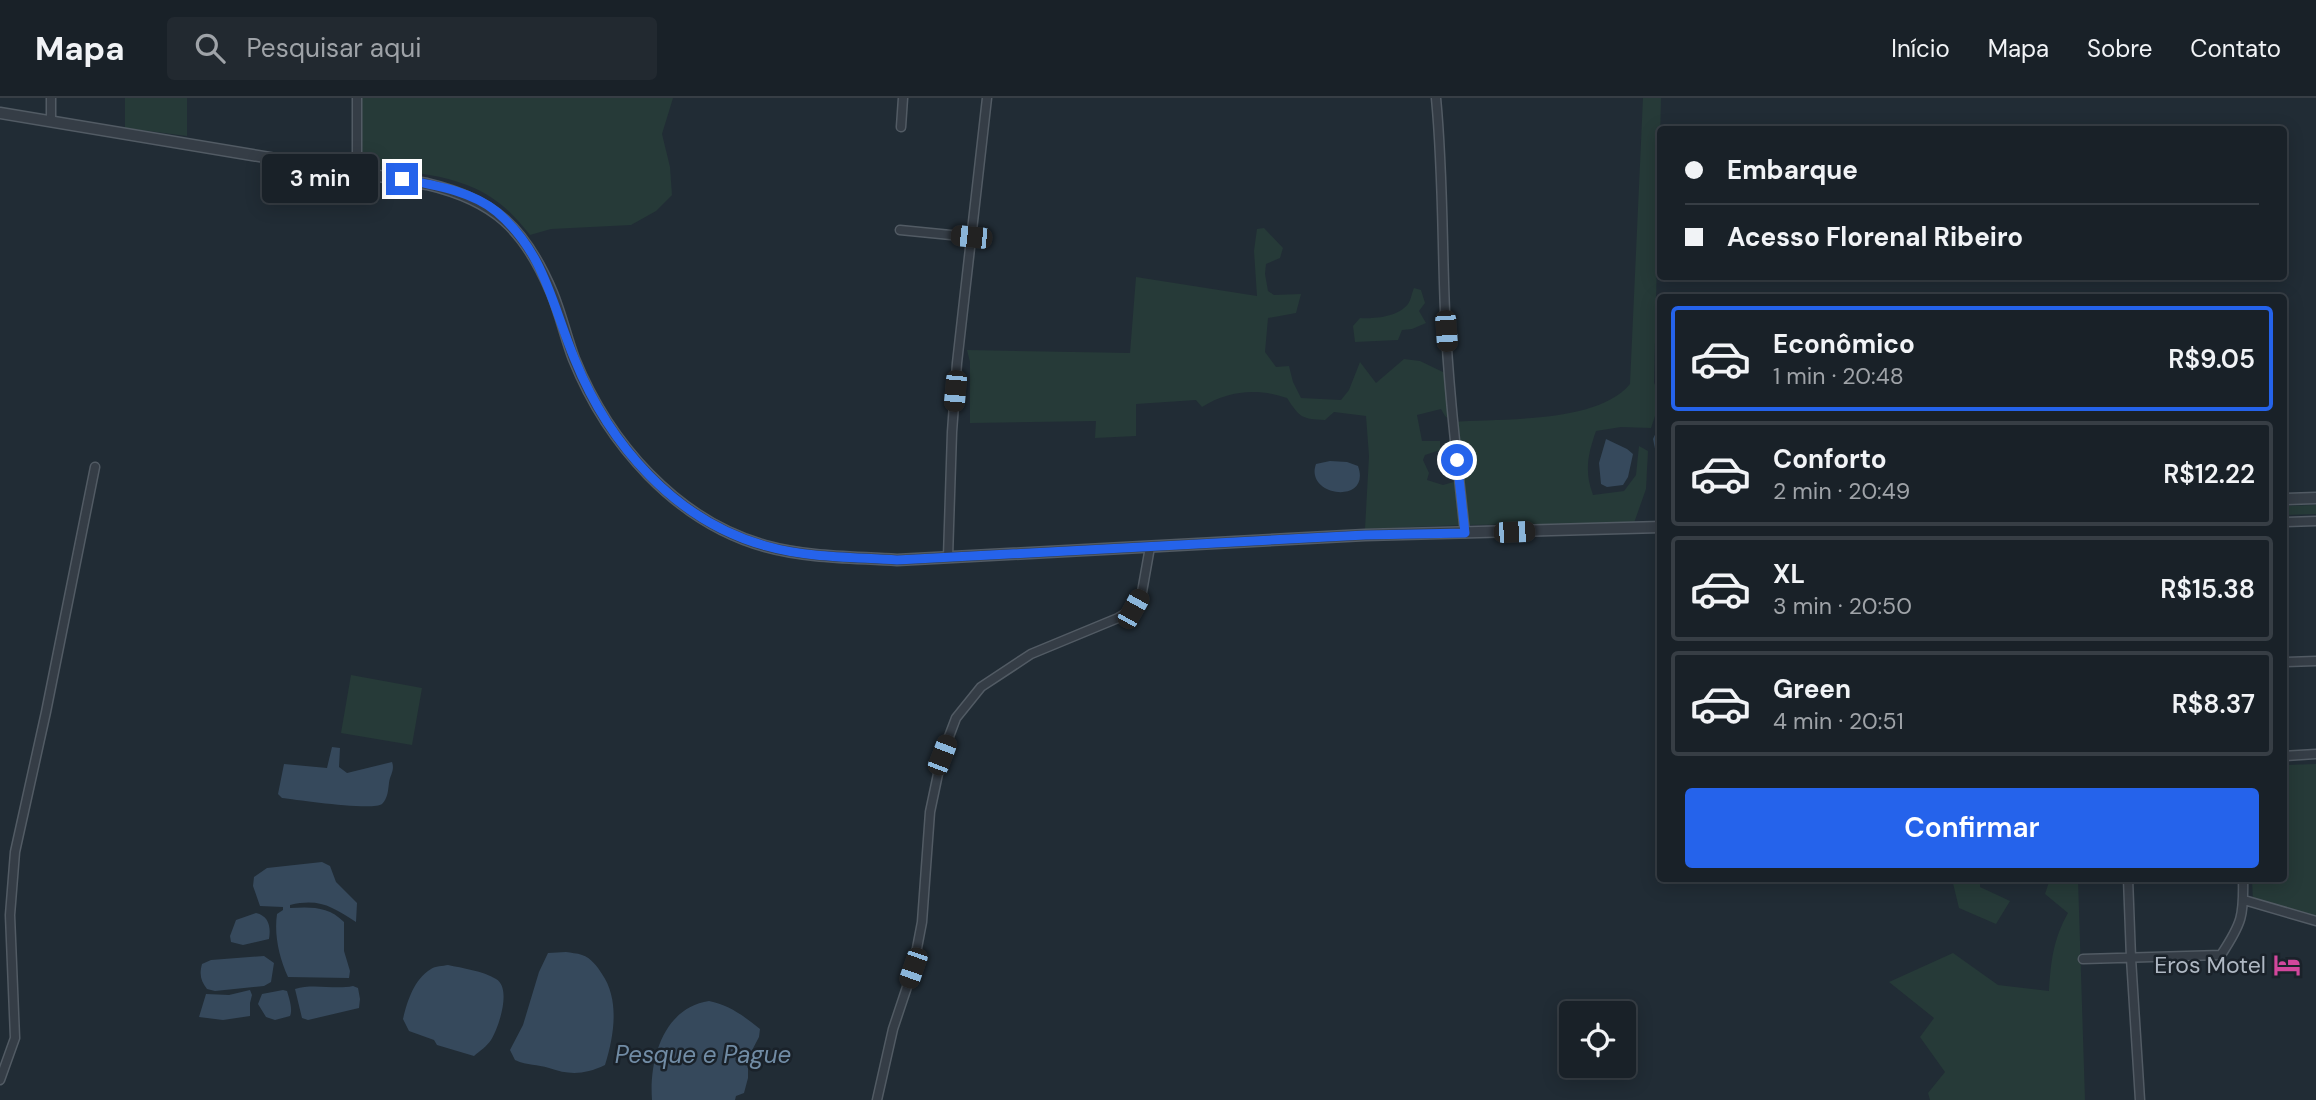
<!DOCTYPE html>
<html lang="pt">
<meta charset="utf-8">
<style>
body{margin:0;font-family:"DM Sans",sans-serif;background:#222930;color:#f1f3f6;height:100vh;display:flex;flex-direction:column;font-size:26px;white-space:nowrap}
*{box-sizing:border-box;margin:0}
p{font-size:23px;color:#9fa3a8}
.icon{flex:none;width:38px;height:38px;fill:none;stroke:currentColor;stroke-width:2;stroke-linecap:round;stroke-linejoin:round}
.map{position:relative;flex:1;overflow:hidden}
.details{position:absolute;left:1657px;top:196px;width:630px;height:588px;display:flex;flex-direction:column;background:#192128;border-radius:7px;box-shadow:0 4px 18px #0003,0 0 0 2px #373e45}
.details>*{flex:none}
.banner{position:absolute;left:1657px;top:28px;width:630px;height:154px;border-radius:7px;box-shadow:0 4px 18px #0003,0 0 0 2px #373e45;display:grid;align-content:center;height:154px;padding:0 28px;background:#192128}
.fabs{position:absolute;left:1559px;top:903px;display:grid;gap:14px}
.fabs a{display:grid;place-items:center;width:77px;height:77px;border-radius:7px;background:#192128;box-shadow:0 4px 18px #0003,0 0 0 2px #373e45;font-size:35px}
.end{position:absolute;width:32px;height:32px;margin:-16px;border:9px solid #2563eb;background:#fff;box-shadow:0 0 0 4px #fff}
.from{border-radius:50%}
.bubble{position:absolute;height:49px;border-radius:7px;background:#192128;box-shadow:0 4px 18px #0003,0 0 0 2px #373e45;font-size:23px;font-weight:600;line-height:49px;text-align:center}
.car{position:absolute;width:21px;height:42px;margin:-21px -10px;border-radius:9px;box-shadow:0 0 5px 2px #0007;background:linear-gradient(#222 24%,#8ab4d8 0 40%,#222 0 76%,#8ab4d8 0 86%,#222 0)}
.banner b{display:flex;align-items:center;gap:24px;height:66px;font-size:26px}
.banner b+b{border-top:2px solid #373e45}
.banner i{width:18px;height:18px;background:#f1f3f6}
ul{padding:12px 0 0;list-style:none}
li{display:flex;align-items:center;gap:21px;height:105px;margin:0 14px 10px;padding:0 14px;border:4px solid #373e45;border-radius:7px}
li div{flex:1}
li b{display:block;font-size:26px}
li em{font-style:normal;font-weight:600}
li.active{border-color:#2563eb}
li>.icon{width:63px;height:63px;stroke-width:1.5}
.cta{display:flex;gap:14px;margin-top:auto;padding:14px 28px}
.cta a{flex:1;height:80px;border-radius:7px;background:#2563eb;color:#fff;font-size:28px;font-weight:600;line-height:80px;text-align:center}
header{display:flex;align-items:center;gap:42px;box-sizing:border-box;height:98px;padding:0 35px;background:#192128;border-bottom:2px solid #373e45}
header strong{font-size:33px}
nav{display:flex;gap:38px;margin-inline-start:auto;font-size:24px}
.search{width:490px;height:63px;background:#222930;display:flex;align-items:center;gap:18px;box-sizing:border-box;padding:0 24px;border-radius:7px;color:#9fa3a8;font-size:26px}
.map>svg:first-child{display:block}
.green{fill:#263a38}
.water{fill:#36495c}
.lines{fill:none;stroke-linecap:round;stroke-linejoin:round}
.minor-casing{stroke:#525b64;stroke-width:11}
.tertiary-casing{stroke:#525b64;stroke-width:13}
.minor{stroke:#353d46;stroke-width:8}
.tertiary{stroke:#353d46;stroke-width:10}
.route{stroke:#2563eb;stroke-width:9}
.labels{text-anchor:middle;stroke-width:5;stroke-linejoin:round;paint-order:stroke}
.poi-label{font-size:23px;fill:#afb8c3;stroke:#1a222a;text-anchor:end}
.water-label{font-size:24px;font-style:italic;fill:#718ca5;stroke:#1a222a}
</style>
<header>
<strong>Mapa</strong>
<div class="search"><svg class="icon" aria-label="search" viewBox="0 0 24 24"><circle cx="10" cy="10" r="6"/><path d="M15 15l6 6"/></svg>Pesquisar aqui</div>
<nav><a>Início</a><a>Mapa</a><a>Sobre</a><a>Contato</a></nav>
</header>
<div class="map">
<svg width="2316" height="1002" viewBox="0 0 2316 1002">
<rect width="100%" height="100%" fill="#212c35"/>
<path class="green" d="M 125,0 L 187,0 L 187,38 L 125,30 Z
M 357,0 L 673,0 L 662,36 L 670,69 L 672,97 L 656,113 L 631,127 L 551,131 L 530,137 C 521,126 511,114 499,105 C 460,74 404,74 356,69 Z
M 1643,0 L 1661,0 L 1654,285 L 1661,295 L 1661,300 L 1651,330 L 1621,329 L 1596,333 C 1588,356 1584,373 1593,397 L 1624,393 L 1636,377 L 1639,348 L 1648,353 L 1646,391 L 1634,425 L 1463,427 L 1365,431 L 1369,358 L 1366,318 L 1334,314 L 1325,322 C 1302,321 1300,320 1287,300 C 1258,290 1229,292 1202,309 L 1196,302 L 1136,306 L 1136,338 L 1095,340 L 1096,323 L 970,325 L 970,264 L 967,252 L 1130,255 L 1136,179 L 1257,198 L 1254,153 L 1257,131 L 1264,130 L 1283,150 L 1280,160 L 1266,166 L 1265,176 L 1268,193 L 1274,197 L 1301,196 L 1296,215 L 1268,220 L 1265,254 L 1276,269 L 1289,268 L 1293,284 L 1301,300 L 1341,302 L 1349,292 L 1360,264 L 1376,285 L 1404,261 L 1420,263 L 1445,275 L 1450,322 L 1445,318 L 1441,311 L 1417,317 L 1422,343 L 1440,343 L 1440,352 L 1425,357 L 1423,362 L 1429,375 L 1427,382 L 1443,387 L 1457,383 L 1453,324 C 1501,320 1597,326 1630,286 Z
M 1414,190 L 1421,192 L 1425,205 L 1419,213 L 1426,225 L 1412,231 L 1402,232 L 1398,242 L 1355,244 L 1353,228 L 1360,220 C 1374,221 1398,219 1408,206 C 1411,202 1412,194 1414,190 Z
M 2316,407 L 2316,416 L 2284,417 L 2284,408 Z
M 351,577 L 422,590 L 412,647 L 341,635 Z
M 2316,666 L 2316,818 L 2253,803 L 2252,781 L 2284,780 L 2284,667 Z
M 1952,781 L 1980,781 L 1980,789 L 2010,803 L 1996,826 L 1959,810 Z
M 2050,781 L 2078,781 L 2085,1002 L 1930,1002 L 1928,995 L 1945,974 L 1920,939 L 1934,920 L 1889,884 L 1953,855 L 1998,887 L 2049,893 C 2051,863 2053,842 2068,815 L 2045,796 Z"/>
<path class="water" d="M 1658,330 L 1661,333 L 1661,379 L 1653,341 Z
M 1606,341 L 1627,351 L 1633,356 L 1628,379 L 1623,387 L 1607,389 L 1601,386 L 1599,365 Z
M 1330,363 L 1347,364 L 1358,368 C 1372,407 1304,399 1316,366 Z
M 332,649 L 340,650 L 339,669 L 347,675 L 392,664 C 395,672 390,677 389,685 C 388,692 388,700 382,706 C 373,713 298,702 282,700 L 278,696 L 284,666 L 327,670 Z
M 322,764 L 330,768 L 336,784 L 357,805 L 356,824 C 332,809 320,800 290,807 L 290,810 C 311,809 328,808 344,824 L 344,853 L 350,873 L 349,880 L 288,879 C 279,859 274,837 277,816 L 283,812 L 283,809 L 260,808 L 253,788 L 254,779 L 267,770 Z
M 256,815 C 269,818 271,829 269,841 L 243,847 L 231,844 L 230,838 L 236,822 Z
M 566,854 C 571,855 577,855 582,857 C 591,860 597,868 602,876 C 620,902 614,938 605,967 C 584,977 569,977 549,970 C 537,966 528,968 515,962 L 510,952 L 523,927 L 539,874 L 548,855 Z
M 264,858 L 274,865 L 271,884 L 264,888 L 215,893 L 207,891 C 201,883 199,877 202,866 L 211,862 Z
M 448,867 C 462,870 483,873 496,881 C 512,890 499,929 491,942 C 487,948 480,953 474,958 L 437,947 L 434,942 L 409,933 L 403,921 C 407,904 414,881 431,871 C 435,868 443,868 448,867 Z
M 353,888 L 358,890 L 360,901 L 359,910 L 308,922 L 302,920 L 295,891 C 314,885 334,892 353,888 Z
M 250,892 L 252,897 L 250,905 L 250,918 L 223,922 L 199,919 L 206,896 L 229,897 Z
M 283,892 L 287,893 C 289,900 293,911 290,918 L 275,922 L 266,919 L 258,906 L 262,896 Z
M 709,903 C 729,907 744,918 760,931 L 759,939 L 748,960 L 748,980 L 744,995 L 736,998 L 735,1002 L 652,1002 C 649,962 663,910 709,903 Z"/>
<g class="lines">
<defs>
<path id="minor" d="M 51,0 L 51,23
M 357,0 L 357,73
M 1436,0 C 1443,71 1442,142 1445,213 C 1448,287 1457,361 1465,435
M 901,29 L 903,0
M 900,132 L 971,139
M 2284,424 L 2316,423
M 948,459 L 952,334 L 957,265 L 987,0
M 2284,564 L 2316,563
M 2284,658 L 2316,656
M 2128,780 L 2131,860 L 2140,1002
M 2244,802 L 2316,823
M 2083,861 L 2221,857 C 2242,825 2244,818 2243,780
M 0,982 L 15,940 L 10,817 L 15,754 L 46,614 L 95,369
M 877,1002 L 893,931 L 913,871 L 922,824 L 930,714 L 942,657 L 956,620 L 981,589 L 1031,556 L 1118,520 L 1133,511 L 1142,494 L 1150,449"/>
<path id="tertiary" d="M 0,15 L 427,86 C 495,102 525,131 552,195 C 561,217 566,240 574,261 C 608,345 676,423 765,448 C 808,460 854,459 897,462 L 1365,437 L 1661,429
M 2284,401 L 2316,400"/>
</defs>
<use href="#minor" class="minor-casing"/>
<use href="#tertiary" class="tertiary-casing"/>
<use href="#minor" class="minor"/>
<use href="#tertiary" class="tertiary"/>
</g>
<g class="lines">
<path class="route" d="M 402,81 C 433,87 472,93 497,114 C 545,155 552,207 575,262 C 609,346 675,423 766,448 C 808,460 854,459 897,462 L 1365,437 L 1465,435 L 1457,362"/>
</g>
<defs>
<symbol id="hotel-bare" viewBox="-9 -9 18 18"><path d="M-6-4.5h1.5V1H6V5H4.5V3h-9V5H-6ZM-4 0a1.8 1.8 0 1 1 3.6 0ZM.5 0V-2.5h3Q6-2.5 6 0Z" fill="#d1479c" stroke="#1a222a" stroke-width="2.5" paint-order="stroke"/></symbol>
</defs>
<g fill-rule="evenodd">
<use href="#hotel-bare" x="2268" y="848" width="38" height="38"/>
</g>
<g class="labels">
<g class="poi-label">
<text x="2266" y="875">Eros Motel</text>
</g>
<g class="water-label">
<text x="703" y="965">Pesque e Pague</text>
</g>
</g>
</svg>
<div class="fabs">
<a><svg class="icon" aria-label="locate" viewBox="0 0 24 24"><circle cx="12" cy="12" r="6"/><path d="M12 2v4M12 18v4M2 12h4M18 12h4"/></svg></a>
</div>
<i class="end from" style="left:1457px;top:362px"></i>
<i class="end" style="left:402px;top:81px"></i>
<div class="bubble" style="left:262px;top:56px;width:116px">3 min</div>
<i class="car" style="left:971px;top:139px;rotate:276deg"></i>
<i class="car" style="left:1446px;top:233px;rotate:176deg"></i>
<i class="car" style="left:955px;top:293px;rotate:185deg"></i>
<i class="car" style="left:1514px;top:434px;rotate:88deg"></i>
<i class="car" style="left:1133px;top:511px;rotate:29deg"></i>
<i class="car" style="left:942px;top:657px;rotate:21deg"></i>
<i class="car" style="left:913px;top:870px;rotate:199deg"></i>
<div class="banner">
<b><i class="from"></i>Embarque</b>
<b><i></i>Acesso Florenal Ribeiro</b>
</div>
<section class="details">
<ul>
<li class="active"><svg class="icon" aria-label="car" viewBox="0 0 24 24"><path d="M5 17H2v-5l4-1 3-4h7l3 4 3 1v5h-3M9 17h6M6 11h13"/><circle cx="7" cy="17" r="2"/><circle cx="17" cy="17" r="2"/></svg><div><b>Econômico</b><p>1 min · 20:48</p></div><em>R$9.05</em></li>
<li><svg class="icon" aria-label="car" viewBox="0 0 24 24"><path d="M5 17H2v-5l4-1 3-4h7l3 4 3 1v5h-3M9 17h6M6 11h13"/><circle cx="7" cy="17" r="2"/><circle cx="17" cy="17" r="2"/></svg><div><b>Conforto</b><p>2 min · 20:49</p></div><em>R$12.22</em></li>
<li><svg class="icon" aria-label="car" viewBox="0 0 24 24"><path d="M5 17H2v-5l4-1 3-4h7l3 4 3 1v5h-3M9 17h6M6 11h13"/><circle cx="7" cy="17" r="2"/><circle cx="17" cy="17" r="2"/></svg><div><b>XL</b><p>3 min · 20:50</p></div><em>R$15.38</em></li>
<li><svg class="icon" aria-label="car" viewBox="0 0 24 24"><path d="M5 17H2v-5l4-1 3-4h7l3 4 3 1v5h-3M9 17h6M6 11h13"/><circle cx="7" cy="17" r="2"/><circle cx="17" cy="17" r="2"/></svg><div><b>Green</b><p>4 min · 20:51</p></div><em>R$8.37</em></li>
</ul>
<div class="cta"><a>Confirmar</a></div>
</section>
</div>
